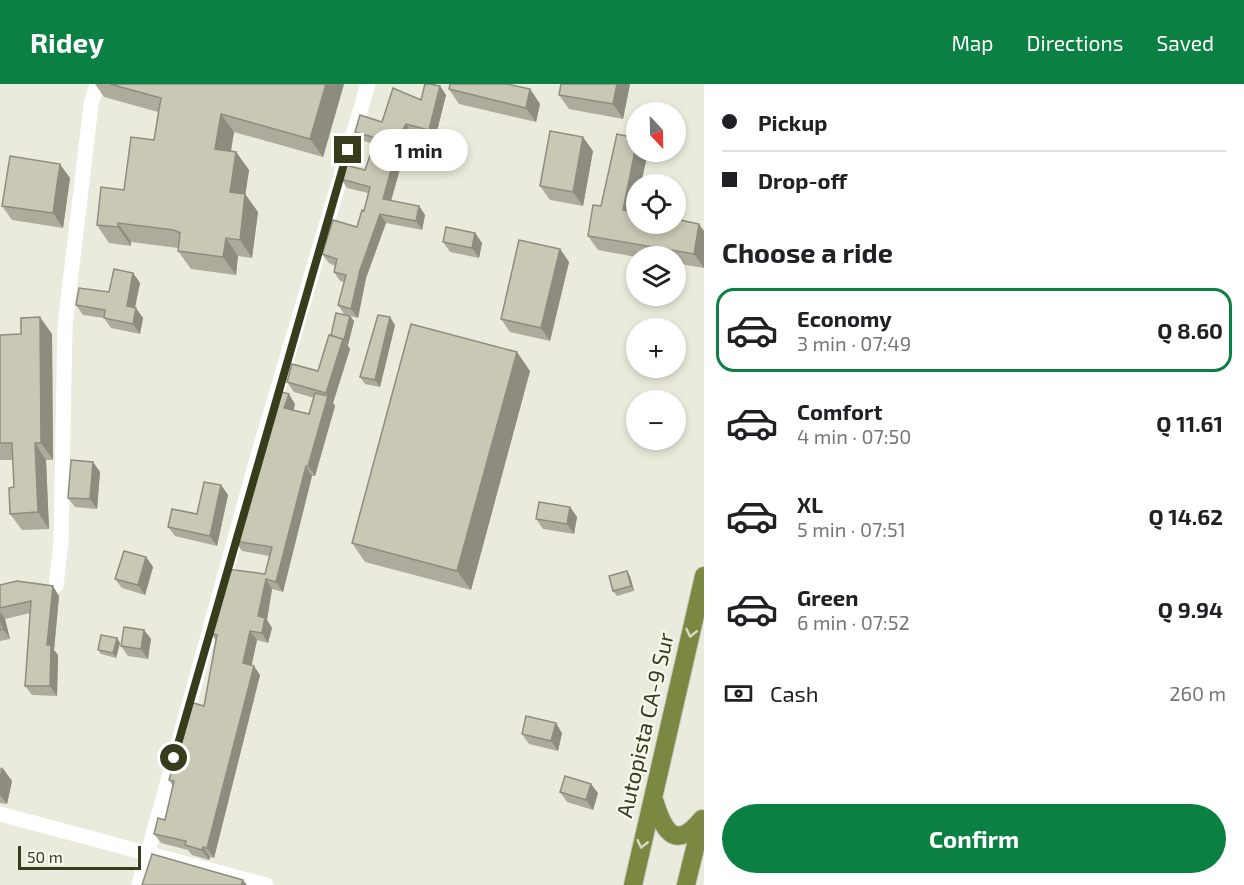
<!DOCTYPE html>
<meta charset="utf-8">
<style>
body{margin:0;font-family:"Exo 2",sans-serif;background:#f6f6f6;color:#202124;height:100vh;display:flex;flex-direction:column;font-size:22px;white-space:nowrap}
*{box-sizing:border-box;margin:0}
p{font-size:20px;color:#757577}
.icon{flex:none;width:33px;height:33px;fill:none;stroke:currentColor;stroke-width:2;stroke-linecap:round;stroke-linejoin:round}
.map{position:relative;flex:1;overflow:hidden}
.sheet{display:flex;flex-direction:column;background:#fff;width:540px}
.sheet>*{flex:none}
.top-card{display:grid;align-content:center;height:132px;padding:0 18px;background:#fff}
.needle{width:39px;rotate:158deg}
.buttons{position:absolute;left:626px;top:18px;display:grid;gap:12px}
.buttons a{display:grid;place-items:center;width:60px;height:60px;border-radius:50%;background:#fff;box-shadow:0 3px 9px #0003;font-size:30px}
.scale{position:absolute;left:18px;bottom:15px;width:123px;box-sizing:border-box;padding-left:6px;border:3px solid #373c1d;border-top:0;font-size:16px;line-height:21px;white-space:nowrap;color:#373c1d;-webkit-text-stroke:4px #f7f7ee;paint-order:stroke}
.end{position:absolute;width:27px;height:27px;margin:-14px;border:8px solid #373c1d;background:#fff;box-shadow:0 0 0 3px #fff}
.from{border-radius:50%}
.bubble{position:absolute;height:42px;border-radius:21px;background:#fff;box-shadow:0 3px 9px #0003;font-size:20px;font-weight:700;line-height:42px;text-align:center}
.top-card b{display:flex;align-items:center;gap:21px;height:57px;font-size:22px}
.top-card b+b{border-top:2px solid #e0e0e0}
.top-card i{width:15px;height:15px;background:#202124}
ul{padding:0;list-style:none}
li{display:flex;align-items:center;gap:18px;height:84px;margin:0 12px 9px;padding:0 6px;border:3px solid transparent;border-radius:18px}
li div{flex:1}
li b{display:block;font-size:22px}
li em{font-style:normal;font-weight:700}
li.current{border-color:#0b8043}
li>.icon{width:54px;height:54px;stroke-width:1.5}
h2{padding:0 18px;font-size:27px;line-height:72px}
.pay{display:flex;align-items:center;gap:15px;height:66px;padding:0 18px;font-size:22px}
.pay p{margin-inline-start:auto}
.cta{display:flex;gap:12px;margin-top:auto;padding:12px 18px}
.cta a{flex:1;height:69px;border-radius:36px;background:#0b8043;color:#fff;font-size:24px;font-weight:700;line-height:69px;text-align:center}
header{display:flex;align-items:center;gap:36px;box-sizing:border-box;height:84px;padding:0 30px;background:#0b8043;color:#fff}
header strong{font-size:28px}
nav{display:flex;gap:33px;margin-inline-start:auto;font-size:21px}
main{display:flex;flex:1;min-height:0}
.map>svg:first-child{display:block}
.lines{fill:none;stroke-linecap:round;stroke-linejoin:round}
.trunk-casing{stroke:#c7c8c0;stroke-width:20}
.minor{stroke:#fff;stroke-width:15}
.trunk{stroke:#7a8841;stroke-width:18}
.wall{fill:#adac9c}
.shaded-wall{fill:#8d8c7f}
.building{fill:#c9c8b5;stroke:#8d8c7f;stroke-width:1.5}
.oneway{stroke:#d8dbc3}
.route{stroke:#373c1d;stroke-width:8}
.labels{text-anchor:middle;stroke-width:4.5;stroke-linejoin:round;paint-order:stroke}
.street-label{font-size:22px;fill:#373c1d;stroke:#f7f7ee}
</style>
<header>
<strong>Ridey</strong>
<nav><a>Map</a><a>Directions</a><a>Saved</a></nav>
</header>
<main>
<div class="map">
<svg width="704" height="801" viewBox="0 0 704 801">
<rect width="100%" height="100%" fill="#ebebdd"/>
<g class="lines">
<defs>
<path id="trunk" d="M 654,716 C 663,745 674,769 702,735
M 633,801 L 704,492
M 686,801 L 702,736"/>
</defs>
<use href="#trunk" class="trunk-casing"/>
<path class="minor" d="M 56,502 L 61,458 L 65,241 L 91,21 L 97,0
M 0,730 L 266,801
M 139,801 L 257,375 L 368,0"/>
<use href="#trunk" class="trunk"/>
</g>
<path class="wall" d="M 95,0 L 344,0 L 323,73 L 234,48 L 231,67 L 236,68 L 249,86 L 245,110 L 258,128 L 252,174 L 238,172 L 236,191 L 191,185 L 178,167 L 178,164 L 131,158 L 131,162 L 109,159 L 97,141 L 124,106 L 154,56 L 158,28 L 104,13 Z
M 630,0 L 623,35 L 569,25 L 559,11 Z
M 440,2 L 446,11 L 435,55 L 412,49 L 408,56 L 391,117 L 419,122 L 425,131 L 422,146 L 386,139 L 366,194 L 358,234 L 344,230 L 338,221 L 344,198 L 340,197 L 334,188 L 335,182 L 329,179 L 322,170 L 357,143 L 364,127 L 368,109 L 347,104 L 341,95 L 365,86 L 374,60 L 361,56 L 355,48 L 382,38 L 421,16 Z
M 449,5 L 530,5 L 540,20 L 536,38 L 459,20 Z
M 593,67 L 583,122 L 550,116 L 540,102 Z
M 636,68 L 648,68 L 636,100 L 635,128 L 704,147 L 704,184 L 675,179 L 675,172 L 636,173 L 598,166 L 588,152 L 601,122 Z
M 70,94 L 63,144 L 12,136 L 2,122 Z
M 475,149 L 482,159 L 479,174 L 450,168 L 443,158 Z
M 560,165 L 569,178 L 550,257 L 510,248 L 501,235 Z
M 133,189 L 140,199 L 135,224 L 143,234 L 140,250 L 111,244 L 104,234 L 83,231 L 76,221 L 109,208 Z
M 350,232 L 354,237 L 348,261 L 347,260 L 350,265 L 333,319 L 335,322 L 315,392 L 312,392 L 283,508 L 272,505 L 267,536 L 272,544 L 268,559 L 257,556 L 251,581 L 260,591 L 214,774 L 210,773 L 209,776 L 192,771 L 188,766 L 161,759 L 154,750 L 165,736 L 173,702 L 169,696 L 204,622 L 216,557 L 211,549 L 265,490 L 269,472 L 242,467 L 235,457 L 295,320 L 294,326 L 309,330 L 314,314 L 294,308 L 287,298 L 318,287 L 331,251 Z
M 395,241 L 380,303 L 365,300 L 360,293 Z
M 52,250 L 53,376 L 46,376 L 49,445 L 22,446 L 10,430 L 14,403 L 13,376 L 0,376 L 0,251 Z
M 530,287 L 471,506 L 365,478 L 352,459 Z
M 93,378 L 100,388 L 97,425 L 75,423 L 68,414 Z
M 221,401 L 228,411 L 217,462 L 175,452 L 168,443 L 197,430 Z
M 570,423 L 577,433 L 574,450 L 543,445 L 536,435 Z
M 146,473 L 153,483 L 145,511 L 122,504 L 115,495 Z
M 630,492 L 634,507 L 617,512 L 613,507 Z
M 0,501 L 59,512 L 54,566 L 58,571 L 57,612 L 32,611 L 25,602 L 30,529 L 5,535 L 10,555 L 0,557 Z
M 144,546 L 151,555 L 148,575 L 128,572 L 121,562 Z
M 117,554 L 120,559 L 116,574 L 101,570 L 98,566 Z
M 562,649 L 558,667 L 529,660 L 522,650 Z
M 0,683 L 12,697 L 7,720 L 0,719 Z
M 560,708 L 598,709 L 593,726 L 567,718 Z"/>
<path class="shaded-wall" d="M 326,0 L 344,0 L 323,73 L 310,55 Z
M 617,0 L 630,0 L 623,35 L 613,20 Z
M 440,2 L 446,11 L 435,55 L 429,46 Z
M 530,5 L 540,20 L 536,38 L 526,24 Z
M 221,30 L 234,48 L 228,83 L 215,65 Z
M 406,40 L 412,49 L 408,56 L 389,124 L 383,115 L 402,47 Z
M 583,53 L 593,67 L 583,122 L 573,108 Z
M 636,62 L 636,68 L 648,68 L 641,100 L 636,100 L 636,125 L 633,141 L 623,126 Z
M 236,68 L 249,86 L 243,127 L 230,108 Z
M 60,80 L 70,94 L 63,144 L 53,129 Z
M 245,110 L 258,128 L 252,174 L 240,156 Z
M 419,122 L 425,131 L 422,146 L 416,137 Z
M 380,130 L 386,139 L 366,194 L 358,234 L 351,225 L 360,186 Z
M 118,139 L 131,158 L 131,162 L 118,143 Z
M 699,140 L 704,147 L 704,184 L 694,170 Z
M 475,149 L 482,159 L 479,174 L 472,164 Z
M 226,154 L 238,172 L 236,191 L 223,173 Z
M 560,165 L 569,178 L 550,257 L 541,244 Z
M 133,189 L 140,199 L 133,232 L 127,222 Z
M 136,224 L 143,234 L 140,250 L 133,240 Z
M 350,232 L 354,237 L 348,261 L 344,256 Z
M 40,233 L 52,250 L 53,376 L 41,359 Z
M 390,233 L 395,241 L 380,303 L 375,296 Z
M 343,255 L 350,265 L 333,319 L 326,309 Z
M 517,268 L 530,287 L 471,506 L 457,487 Z
M 289,310 L 295,320 L 291,333 L 284,324 Z
M 328,312 L 335,322 L 315,392 L 308,382 Z
M 35,359 L 46,376 L 49,445 L 38,428 Z
M 93,378 L 100,388 L 97,425 L 90,415 Z
M 306,382 L 312,392 L 283,508 L 276,498 Z
M 221,401 L 228,411 L 217,462 L 210,452 Z
M 570,423 L 577,433 L 574,450 L 567,440 Z
M 146,473 L 153,483 L 145,511 L 138,501 Z
M 627,487 L 630,492 L 634,507 L 631,502 Z
M 266,495 L 272,505 L 267,536 L 272,544 L 268,559 L 262,549 L 258,532 Z
M 53,502 L 59,512 L 54,566 L 58,571 L 57,612 L 50,602 L 47,561 Z
M 0,527 L 5,535 L 10,555 L 3,545 Z
M 144,546 L 151,555 L 148,575 L 141,565 Z
M 250,547 L 257,556 L 250,589 L 243,579 Z
M 117,554 L 120,559 L 116,574 L 113,569 Z
M 254,582 L 260,591 L 214,774 L 207,764 Z
M 556,639 L 562,649 L 558,667 L 551,657 Z
M 2,683 L 12,697 L 7,720 L 0,711 L 0,691 Z
M 591,700 L 598,709 L 593,726 L 586,716 Z
M 203,763 L 210,773 L 209,776 L 202,766 Z
M 243,796 L 247,801 L 241,801 Z"/>
<path class="building" d="M 110,0 L 326,0 L 310,55 L 221,30 L 215,65 L 236,68 L 230,108 L 245,110 L 240,156 L 226,154 L 223,173 L 178,167 L 180,149 L 174,146 L 118,139 L 118,143 L 97,141 L 101,103 L 124,106 L 131,53 L 154,56 L 161,14 Z
M 425,0 L 430,0 L 440,2 L 429,46 L 406,40 L 402,47 L 383,115 L 419,122 L 416,137 L 380,130 L 360,186 L 351,225 L 338,221 L 346,191 L 334,188 L 337,175 L 322,170 L 333,136 L 357,143 L 362,126 L 364,127 L 370,103 L 341,95 L 345,81 L 365,86 L 376,54 L 355,48 L 360,31 L 382,38 L 393,4 L 421,16 Z
M 450,0 L 507,0 L 530,5 L 526,24 L 449,5 Z
M 561,0 L 617,0 L 613,20 L 559,11 Z
M 550,47 L 583,53 L 573,108 L 540,102 Z
M 617,50 L 636,54 L 636,62 L 623,126 L 636,129 L 636,140 L 675,140 L 675,135 L 699,140 L 694,170 L 588,152 L 593,121 L 601,122 Z
M 10,72 L 60,80 L 53,129 L 2,122 Z
M 446,143 L 475,149 L 472,164 L 443,158 Z
M 519,156 L 560,165 L 541,244 L 501,235 Z
M 114,185 L 133,189 L 127,222 L 136,224 L 133,240 L 104,234 L 105,226 L 76,221 L 79,204 L 109,208 Z
M 336,229 L 350,232 L 344,256 L 331,251 Z
M 378,231 L 390,233 L 375,296 L 360,293 Z
M 40,233 L 41,359 L 35,359 L 38,428 L 10,430 L 9,404 L 14,403 L 12,359 L 0,359 L 0,251 L 21,250 L 21,234 Z
M 411,240 L 517,268 L 457,487 L 352,459 Z
M 329,251 L 343,255 L 326,309 L 287,298 L 292,280 L 318,287 Z
M 278,307 L 289,310 L 284,324 L 309,330 L 315,309 L 328,312 L 308,382 L 306,382 L 276,498 L 266,495 L 258,532 L 265,534 L 262,549 L 250,547 L 243,579 L 254,582 L 207,764 L 203,763 L 202,766 L 185,761 L 186,757 L 154,750 L 158,734 L 165,736 L 174,697 L 169,696 L 190,618 L 204,622 L 217,551 L 211,549 L 227,485 L 265,490 L 272,463 L 235,457 Z
M 71,376 L 93,378 L 90,415 L 68,414 Z
M 204,398 L 221,401 L 210,452 L 168,443 L 172,425 L 197,430 Z
M 539,418 L 570,423 L 567,440 L 536,435 Z
M 124,467 L 146,473 L 138,501 L 115,495 Z
M 627,487 L 631,502 L 613,507 L 609,492 Z
M 17,497 L 53,502 L 47,561 L 51,561 L 50,602 L 25,602 L 31,517 L 0,524 L 0,501 Z
M 0,531 L 3,545 L 0,546 Z
M 124,543 L 144,546 L 141,565 L 121,562 Z
M 101,551 L 117,554 L 113,569 L 98,566 Z
M 526,632 L 556,639 L 551,657 L 522,650 Z
M 565,692 L 591,700 L 586,716 L 560,708 Z
M 152,770 L 243,796 L 241,801 L 142,801 Z"/>
<defs><path id="oneway-chevron" d="M-2-3.5L2.5 0L-2 3.5" fill="none" stroke-width="1.6" stroke-linecap="round" stroke-linejoin="round" transform="scale(1.5)"/></defs>
<g class="oneway">
<use href="#oneway-chevron" transform="translate(691 549) rotate(103)"/>
<use href="#oneway-chevron" transform="translate(642 760) rotate(103)"/>
</g>
<g class="lines">
<path class="route" d="M 174,674 L 348,66"/>
</g>
<g class="labels">
<g class="street-label">
<text transform="translate(645 641) rotate(-77)" y="8">Autopista CA-9 Sur</text>
</g>
</g>
</svg>
<div class="buttons">
<a><svg class="needle" viewBox="-14 -14 28 28"><path d="M0-13l5 13h-10z" fill="#e53935"/><path d="M0 13l5-13h-10z" fill="#757577"/></svg></a>
<a><svg class="icon" aria-label="locate" viewBox="0 0 24 24"><circle cx="12" cy="12" r="6"/><path d="M12 2v4M12 18v4M2 12h4M18 12h4"/></svg></a>
<a><svg class="icon" aria-label="layers" viewBox="0 0 24 24"><path d="M12 4l9 5-9 5-9-5zM3 14l9 5 9-5"/></svg></a>
<a>+</a>
<a>−</a>
</div>
<div class="scale">50 m</div>
<i class="end from" style="left:174px;top:674px"></i>
<i class="end" style="left:348px;top:66px"></i>
<div class="bubble" style="left:369px;top:45px;width:99px">1 min</div>
</div>
<section class="sheet">
<div class="top-card">
<b><i class="from"></i>Pickup</b>
<b><i></i>Drop-off</b>
</div>
<h2>Choose a ride</h2>
<ul>
<li class="current"><svg class="icon" aria-label="car" viewBox="0 0 24 24"><path d="M5 17H2v-5l4-1 3-4h7l3 4 3 1v5h-3M9 17h6M6 11h13"/><circle cx="7" cy="17" r="2"/><circle cx="17" cy="17" r="2"/></svg><div><b>Economy</b><p>3 min · 07:49</p></div><em>Q 8.60</em></li>
<li><svg class="icon" aria-label="car" viewBox="0 0 24 24"><path d="M5 17H2v-5l4-1 3-4h7l3 4 3 1v5h-3M9 17h6M6 11h13"/><circle cx="7" cy="17" r="2"/><circle cx="17" cy="17" r="2"/></svg><div><b>Comfort</b><p>4 min · 07:50</p></div><em>Q 11.61</em></li>
<li><svg class="icon" aria-label="car" viewBox="0 0 24 24"><path d="M5 17H2v-5l4-1 3-4h7l3 4 3 1v5h-3M9 17h6M6 11h13"/><circle cx="7" cy="17" r="2"/><circle cx="17" cy="17" r="2"/></svg><div><b>XL</b><p>5 min · 07:51</p></div><em>Q 14.62</em></li>
<li><svg class="icon" aria-label="car" viewBox="0 0 24 24"><path d="M5 17H2v-5l4-1 3-4h7l3 4 3 1v5h-3M9 17h6M6 11h13"/><circle cx="7" cy="17" r="2"/><circle cx="17" cy="17" r="2"/></svg><div><b>Green</b><p>6 min · 07:52</p></div><em>Q 9.94</em></li>
</ul>
<div class="pay"><svg class="icon" aria-label="cash" viewBox="0 0 24 24"><path d="M3 7h18v10H3z"/><circle cx="12" cy="12" r="2"/></svg>Cash<p>260 m</p></div>
<div class="cta"><a>Confirm</a></div>
</section>
</main>
